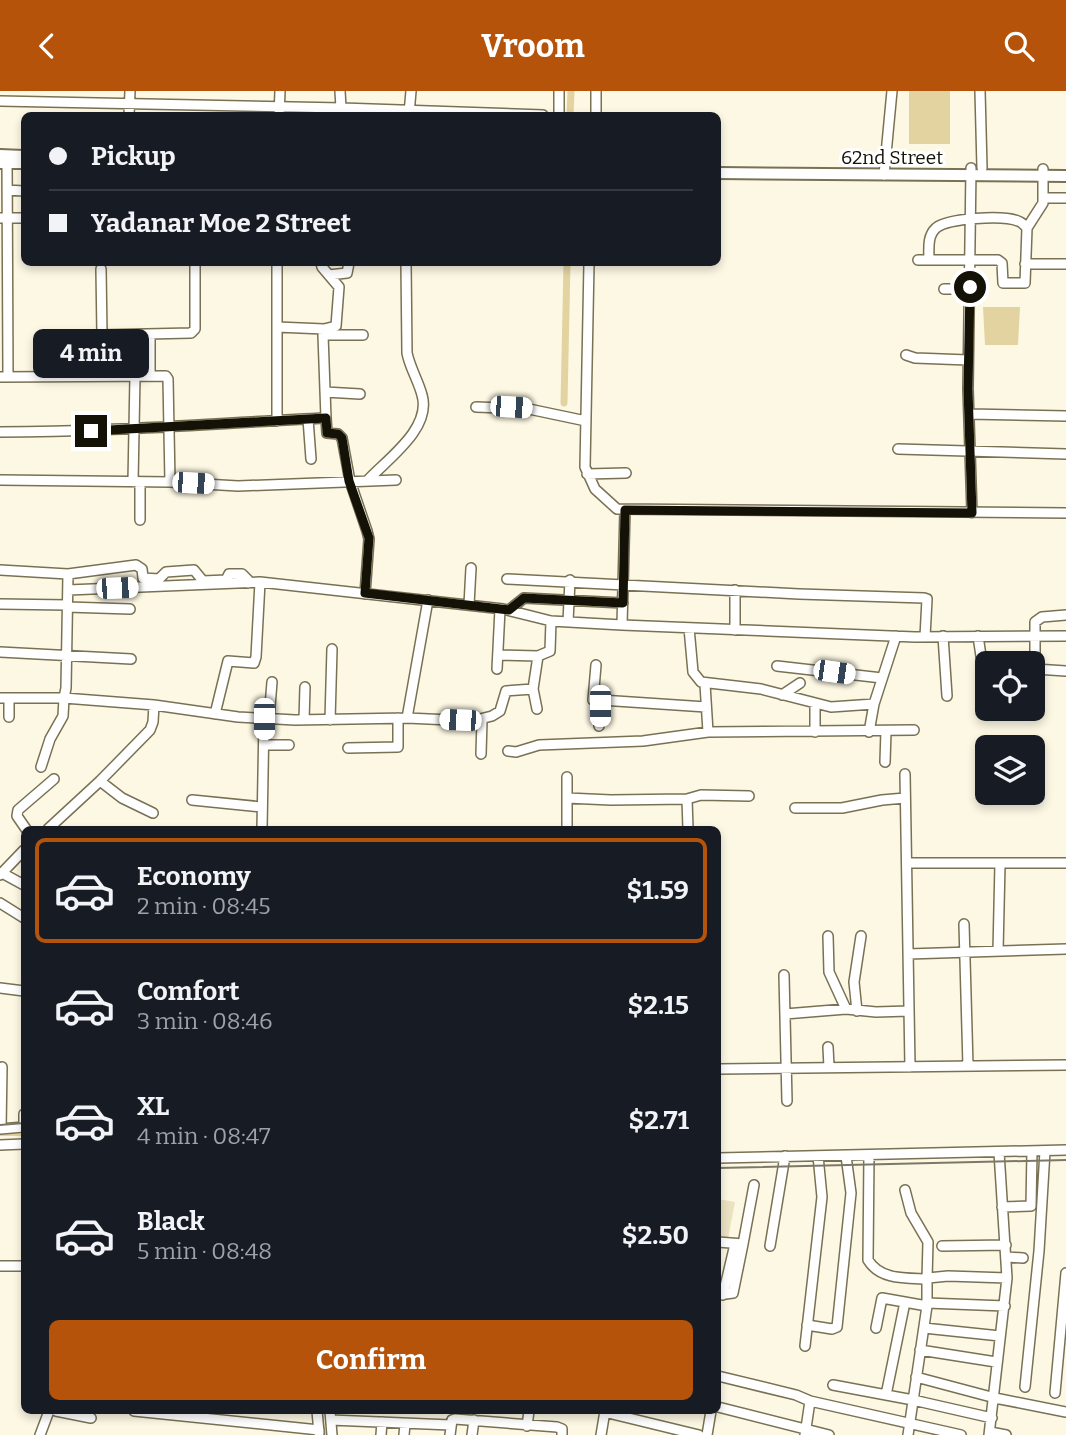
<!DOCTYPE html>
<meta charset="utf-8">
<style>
body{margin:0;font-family:Bitter,serif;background:#242831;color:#f1f3f6;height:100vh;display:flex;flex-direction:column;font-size:26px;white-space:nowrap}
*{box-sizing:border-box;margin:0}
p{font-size:23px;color:#9ea1a6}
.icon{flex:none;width:38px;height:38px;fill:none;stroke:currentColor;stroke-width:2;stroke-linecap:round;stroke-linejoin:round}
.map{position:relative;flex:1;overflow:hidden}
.details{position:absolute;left:21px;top:735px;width:700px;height:588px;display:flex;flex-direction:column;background:#171b24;border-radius:10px;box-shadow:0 4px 10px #0003}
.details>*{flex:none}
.hud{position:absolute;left:21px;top:21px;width:700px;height:154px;border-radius:10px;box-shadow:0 4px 10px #0003;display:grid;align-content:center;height:154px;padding:0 28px;background:#171b24}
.buttons{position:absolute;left:975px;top:560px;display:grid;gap:14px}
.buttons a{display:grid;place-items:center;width:70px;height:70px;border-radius:10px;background:#171b24;box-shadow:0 4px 10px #0003;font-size:35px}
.end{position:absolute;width:32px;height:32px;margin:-16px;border:9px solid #141106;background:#fff;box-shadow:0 0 0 4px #fff}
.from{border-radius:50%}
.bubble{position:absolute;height:49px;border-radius:10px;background:#171b24;box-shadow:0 4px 10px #0003;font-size:23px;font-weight:700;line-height:49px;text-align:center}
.car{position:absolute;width:21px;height:42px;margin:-21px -10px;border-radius:9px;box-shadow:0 0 5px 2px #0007;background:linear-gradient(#fff 24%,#345 0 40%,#fff 0 76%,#345 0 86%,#fff 0)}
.hud b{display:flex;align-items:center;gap:24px;height:66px;font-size:26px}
.hud b+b{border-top:2px solid #363941}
.hud i{width:18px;height:18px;background:#f1f3f6}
ul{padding:12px 0 0;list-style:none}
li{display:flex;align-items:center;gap:21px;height:105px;margin:0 14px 10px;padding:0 14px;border:4px solid transparent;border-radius:10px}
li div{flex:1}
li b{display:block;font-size:26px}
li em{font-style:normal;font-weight:700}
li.current{border-color:#b45309}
li>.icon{width:63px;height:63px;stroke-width:1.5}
.cta{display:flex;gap:14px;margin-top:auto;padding:14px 28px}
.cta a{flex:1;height:80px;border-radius:10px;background:#b45309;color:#fff;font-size:28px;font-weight:700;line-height:80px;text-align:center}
header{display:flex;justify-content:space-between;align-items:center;height:91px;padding:0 28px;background:#b45309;color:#fff;font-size:32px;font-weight:700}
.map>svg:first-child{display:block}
.green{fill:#ebe2c2}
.water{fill:#e3d3a1}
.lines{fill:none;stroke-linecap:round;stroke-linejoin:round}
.stream{stroke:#e3d3a1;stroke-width:2}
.canal{stroke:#e3d3a1;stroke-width:7}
.minor-casing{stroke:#797154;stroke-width:12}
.major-casing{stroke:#797154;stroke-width:14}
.minor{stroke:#fff;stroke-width:9}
.major{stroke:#fff;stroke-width:10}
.rail{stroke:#7c7869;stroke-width:2}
.route{stroke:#141106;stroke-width:9}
.labels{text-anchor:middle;stroke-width:6;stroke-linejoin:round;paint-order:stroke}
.street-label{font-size:19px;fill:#141106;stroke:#fff}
</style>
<header><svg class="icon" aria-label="back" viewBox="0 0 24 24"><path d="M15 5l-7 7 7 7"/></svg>Vroom<svg class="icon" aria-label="search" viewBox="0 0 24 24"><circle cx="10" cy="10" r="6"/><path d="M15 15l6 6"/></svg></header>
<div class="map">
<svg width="1066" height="1344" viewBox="0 0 1066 1344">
<rect width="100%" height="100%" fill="#fdf8e4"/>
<path class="green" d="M 718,1108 L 735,1111 L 728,1148 L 718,1146 Z"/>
<path class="water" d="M 909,0 L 950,0 L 950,53 L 909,53 Z
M 983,216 L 1020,216 L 1018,254 L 985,254 Z"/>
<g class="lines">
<path class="stream" d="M 0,1044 L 24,1044
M 322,1320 L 325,1344"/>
<path class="canal" d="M 570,24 L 571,0
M 564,312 L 567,172"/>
<defs>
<path id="minor" d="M 340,0 L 341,17
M 596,0 L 596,24
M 980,0 L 982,77
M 0,10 L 342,17 L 543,24
M 409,23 L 411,0
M 129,24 L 130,0
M 279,24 L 280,0
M 559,24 L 559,0
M 7,66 L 8,286
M 971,77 L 968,298 L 972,422
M 884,84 L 892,0
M 7,99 L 24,100
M 1043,107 L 1066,107
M 0,127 L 24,127
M 918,169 L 998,169 L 1002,172 L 1003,192 L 1025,192 L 1027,137 L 1043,112 L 1043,78
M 929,169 C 929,158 927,145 936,137 C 948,127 1003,124 1018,130 C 1022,131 1024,134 1027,137
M 277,172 L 277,330
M 321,172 L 322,176 L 339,196 L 336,235 L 324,238 L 323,244 L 326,327
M 589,172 L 585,376 L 595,398 L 617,418 L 1066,422
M 1025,173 L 1066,173
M 101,178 L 102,244 L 191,242 L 195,238 L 195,172
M 329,184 L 347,182 L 349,172
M 944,198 L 970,198
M 277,236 L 324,238
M 150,244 L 150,284
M 323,244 L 363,244
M 906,264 L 915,267 L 968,269
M 0,286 L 166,285 L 168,288 L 170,391
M 325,301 L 360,303
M 476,316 L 529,318 L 586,330
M 969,323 L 1066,325
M 308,328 L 311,368
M 0,341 C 109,341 217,332 326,327 L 327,342 L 338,343 L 342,347 L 350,390 L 367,440 L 369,448 L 365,503
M 898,358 L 1066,363
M 587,383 L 626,382
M 0,389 L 170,391 L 238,395 L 396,389
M 367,390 C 386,369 432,338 422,304 C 418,289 410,277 407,262 L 406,172
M 133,391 L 135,285
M 140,429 L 140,391
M 0,479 L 68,483 L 66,597 L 64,607 L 154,614 L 238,626 L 295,629 L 407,627 L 472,630 L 492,625 L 500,620 L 506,600 L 533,598 L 538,565 L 550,560 L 551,530
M 68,483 L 136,474 L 142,478 L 143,487 L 159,488 L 166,481 L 194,479 L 203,490 L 226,489 L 229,483 L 242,483 L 248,489 L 248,492
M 507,488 L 799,503 L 924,507 L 927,508 L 925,546
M 68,499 L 260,491 L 503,518 L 551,530 L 622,534 L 915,546 L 1066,545
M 0,513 L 67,514
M 469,514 L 471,477
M 67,516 L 130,518
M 509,519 L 524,507 L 623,512
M 1066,524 L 1042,526 L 1035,531 L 1035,578 L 1066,580
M 568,531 L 570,489
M 622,534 L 625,419
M 689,537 L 693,581 L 701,591 L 761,598 L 831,616 L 874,613 L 896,545
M 735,539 L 735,499
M 943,545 L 947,605
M 978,545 L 984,585 L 987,594
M 0,561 L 131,568
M 498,564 L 538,565
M 596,574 L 593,609 L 600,610
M 777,575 L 882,587
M 497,578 L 500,518
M 705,593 L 708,641
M 533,598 L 537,618
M 782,604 L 800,592
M 0,607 L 64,607 L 63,625 L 50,648 L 41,676
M 815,614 L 815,641
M 215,623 L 228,570 L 254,572 L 256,566 L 260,491
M 9,626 L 9,607
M 407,627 L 428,509
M 269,628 L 272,591
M 304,629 L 305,596
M 330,629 L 332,558
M 599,635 L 601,609 L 706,616
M 869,641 L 874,613
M 264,654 L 289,654
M 348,657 L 398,656 L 398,627
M 508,660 L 516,661 L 539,654 L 643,650 L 708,641 L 914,639
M 481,663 L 482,629
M 885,671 L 886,640
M 905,683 L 910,976
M 567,686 L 567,738
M 100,690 L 122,707 L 153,722
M 567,707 L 611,709 L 687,708 L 701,704 L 749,705
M 687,708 L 688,738
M 192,709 L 262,716
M 795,717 L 842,717 L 882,709 L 905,707
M 26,738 L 17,725 L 18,719 L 54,688
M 48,738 L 100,690 L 150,639 L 153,631 L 154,614
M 262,738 L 264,628
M 907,772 L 1066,772
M 2,782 L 24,794
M 0,784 L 24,759
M 0,812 L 24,827
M 964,833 L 968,975
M 828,845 L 829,881 L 846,918
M 998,860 L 1000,773
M 908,863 L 1066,858
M 784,884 L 787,1010
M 0,897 L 24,900
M 857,920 L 854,891 L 861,845
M 785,923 L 846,918 L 876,921 L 909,920
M 828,956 L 829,976
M 718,978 L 1066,974
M 24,1036 L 24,1023
M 0,1038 L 24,1036
M 1,1038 L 2,976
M 0,1054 L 24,1053
M 869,1064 L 868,1169 C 880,1189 906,1187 927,1188 L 927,1215 L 908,1344
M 718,1067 L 1066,1059
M 905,1099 L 911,1122 L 928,1151 L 927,1188
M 1002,1116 L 1031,1115 L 1032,1060
M 718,1151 L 743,1153 L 754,1094
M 770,1155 L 785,1065
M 942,1155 L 1006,1154
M 1007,1166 L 1023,1167
M 0,1175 L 24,1175
M 928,1187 L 948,1185 L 1007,1187
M 718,1204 L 733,1202 L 743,1153
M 723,1204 L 735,1153
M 927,1212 L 1005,1215
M 807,1234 L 832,1238 L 837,1236 L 851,1102 L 846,1065
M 876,1237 L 882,1207 L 927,1215
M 924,1237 L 1000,1245
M 805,1255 L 822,1106 L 818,1065
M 920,1259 L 996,1271
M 718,1285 L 796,1304 L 810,1310 L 805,1344
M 916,1286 L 995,1307 L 1066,1321
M 833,1294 L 913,1309 L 992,1327
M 1025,1296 L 1039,1160 L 1045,1060
M 1055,1302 L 1066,1182
M 886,1304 L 905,1211
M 810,1310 L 961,1344
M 718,1316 L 829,1344
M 56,1320 L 91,1327
M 134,1320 L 319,1339
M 317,1320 L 319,1342
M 330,1320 L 332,1344
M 604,1321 L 699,1344
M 331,1329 L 451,1334
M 527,1335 L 529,1320
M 990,1341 L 1006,1344
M 40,1344 L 49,1320
M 381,1344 L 382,1331
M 404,1344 L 405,1333
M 450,1344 L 452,1329 L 455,1328 L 557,1336 L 562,1338 L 562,1344
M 472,1344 L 474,1329
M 601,1344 L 605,1320
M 707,1344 L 711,1320
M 989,1344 L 1007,1187 L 999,1061"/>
<path id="major" d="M 0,64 L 24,65
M 0,72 L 24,72
M 718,82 L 1066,85"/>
</defs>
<use href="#minor" class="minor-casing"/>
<use href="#major" class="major-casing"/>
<use href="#minor" class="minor"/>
<use href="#major" class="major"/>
<path class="rail" d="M 0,1034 L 24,1032
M 718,1077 L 1066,1069"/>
</g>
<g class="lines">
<path class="route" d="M 91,340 L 326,327 L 327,342 L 338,343 L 342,347 L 349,390 L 369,447 L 365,502 L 509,519 L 524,507 L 623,512 L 625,419 L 972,422 L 968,298 L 970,196"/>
</g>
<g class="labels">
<g class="street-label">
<text x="892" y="73">62nd Street</text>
</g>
</g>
</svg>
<div class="buttons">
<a><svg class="icon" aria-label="locate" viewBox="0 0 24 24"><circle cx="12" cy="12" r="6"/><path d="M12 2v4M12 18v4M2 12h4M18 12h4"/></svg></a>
<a><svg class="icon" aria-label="layers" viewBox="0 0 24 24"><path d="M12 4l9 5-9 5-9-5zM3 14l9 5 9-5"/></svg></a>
</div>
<i class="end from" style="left:970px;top:196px"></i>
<i class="end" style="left:91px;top:340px"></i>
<div class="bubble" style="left:33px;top:238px;width:116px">4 min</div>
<i class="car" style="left:511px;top:316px;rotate:94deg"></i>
<i class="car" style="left:193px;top:392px;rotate:93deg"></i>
<i class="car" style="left:117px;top:497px;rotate:88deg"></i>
<i class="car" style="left:834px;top:581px;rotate:98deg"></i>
<i class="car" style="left:600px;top:615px;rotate:180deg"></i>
<i class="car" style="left:264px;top:628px;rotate:180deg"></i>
<i class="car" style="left:460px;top:629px;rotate:272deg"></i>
<div class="hud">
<b><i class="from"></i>Pickup</b>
<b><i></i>Yadanar Moe 2 Street</b>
</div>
<section class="details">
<ul>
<li class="current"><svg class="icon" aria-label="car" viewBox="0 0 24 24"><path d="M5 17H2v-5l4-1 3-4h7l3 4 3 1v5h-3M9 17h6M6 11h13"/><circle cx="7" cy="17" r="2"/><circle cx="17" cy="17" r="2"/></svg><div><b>Economy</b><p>2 min · 08:45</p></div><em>$1.59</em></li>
<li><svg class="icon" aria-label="car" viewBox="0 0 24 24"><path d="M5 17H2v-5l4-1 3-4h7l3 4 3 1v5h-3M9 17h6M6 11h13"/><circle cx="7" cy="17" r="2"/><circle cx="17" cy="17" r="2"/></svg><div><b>Comfort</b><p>3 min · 08:46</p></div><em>$2.15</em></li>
<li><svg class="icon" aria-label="car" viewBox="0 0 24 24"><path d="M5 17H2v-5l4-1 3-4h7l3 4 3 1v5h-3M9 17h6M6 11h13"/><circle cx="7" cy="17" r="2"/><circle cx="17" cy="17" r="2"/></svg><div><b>XL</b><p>4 min · 08:47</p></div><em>$2.71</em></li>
<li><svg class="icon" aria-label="car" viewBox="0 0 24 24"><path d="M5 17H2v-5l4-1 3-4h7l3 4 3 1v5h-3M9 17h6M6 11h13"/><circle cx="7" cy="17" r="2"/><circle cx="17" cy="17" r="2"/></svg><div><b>Black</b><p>5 min · 08:48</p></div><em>$2.50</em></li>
</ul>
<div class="cta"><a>Confirm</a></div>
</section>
</div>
